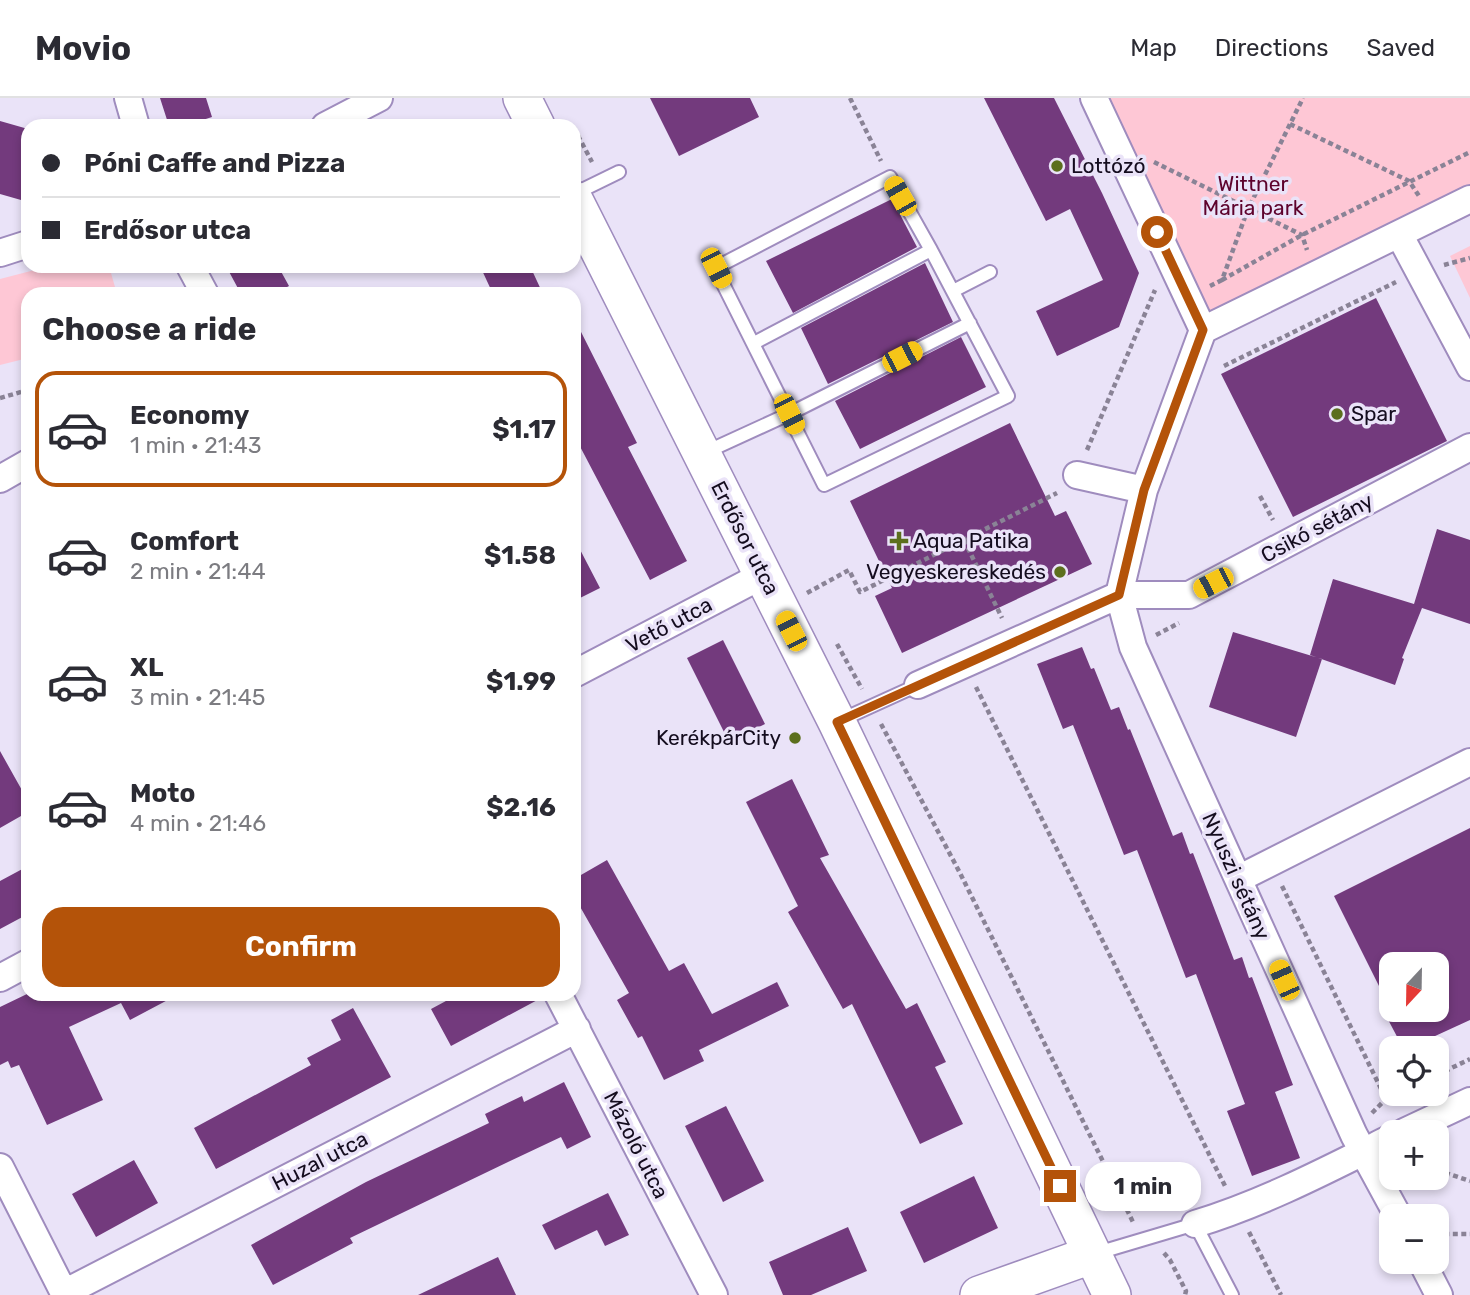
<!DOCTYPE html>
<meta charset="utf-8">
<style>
body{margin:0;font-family:Rubik,sans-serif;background:#f7f7f7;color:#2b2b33;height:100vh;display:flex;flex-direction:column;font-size:26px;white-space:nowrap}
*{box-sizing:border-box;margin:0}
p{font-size:23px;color:#7c7c81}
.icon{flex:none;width:38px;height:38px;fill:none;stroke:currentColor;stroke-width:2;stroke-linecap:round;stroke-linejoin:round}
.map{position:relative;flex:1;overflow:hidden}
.drawer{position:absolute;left:21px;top:189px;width:560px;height:714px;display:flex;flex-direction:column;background:#fff;border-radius:21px;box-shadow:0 4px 10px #0003}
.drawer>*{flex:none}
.guide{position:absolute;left:21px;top:21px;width:560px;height:154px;border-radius:21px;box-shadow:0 4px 10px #0003;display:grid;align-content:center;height:154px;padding:0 21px;background:#fff}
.needle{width:46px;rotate:202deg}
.tools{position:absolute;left:1379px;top:854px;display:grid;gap:14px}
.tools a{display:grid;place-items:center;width:70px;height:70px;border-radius:14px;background:#fff;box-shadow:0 4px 10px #0003;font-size:35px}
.end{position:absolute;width:32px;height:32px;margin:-16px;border:9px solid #b45309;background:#fff;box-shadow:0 0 0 4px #fff}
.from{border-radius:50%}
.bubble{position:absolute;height:49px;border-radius:21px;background:#fff;box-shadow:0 4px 10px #0003;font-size:23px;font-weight:700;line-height:49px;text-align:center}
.car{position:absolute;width:21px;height:42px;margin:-21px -10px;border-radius:9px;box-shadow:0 0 5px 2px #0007;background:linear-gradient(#f5c518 24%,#345 0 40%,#f5c518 0 76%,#345 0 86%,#f5c518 0)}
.guide b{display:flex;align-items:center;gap:24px;height:66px;font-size:26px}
.guide b+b{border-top:2px solid #e1e1e2}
.guide i{width:18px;height:18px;background:#2b2b33}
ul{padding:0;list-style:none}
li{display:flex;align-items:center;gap:21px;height:116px;margin:0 14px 10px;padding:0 7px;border:4px solid transparent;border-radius:21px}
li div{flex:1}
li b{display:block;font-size:26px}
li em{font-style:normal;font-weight:700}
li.active{border-color:#b45309}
li>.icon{width:63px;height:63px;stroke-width:1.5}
h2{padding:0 21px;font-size:32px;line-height:84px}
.cta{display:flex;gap:14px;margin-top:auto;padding:14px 21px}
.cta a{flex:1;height:80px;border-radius:21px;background:#b45309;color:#fff;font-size:28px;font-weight:700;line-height:80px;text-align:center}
header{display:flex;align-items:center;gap:42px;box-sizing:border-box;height:98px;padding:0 35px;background:#fff;border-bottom:2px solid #e1e1e2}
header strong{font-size:33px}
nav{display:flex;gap:38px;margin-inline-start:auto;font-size:24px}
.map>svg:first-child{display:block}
.green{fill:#fec7d5}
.building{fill:#733a7d;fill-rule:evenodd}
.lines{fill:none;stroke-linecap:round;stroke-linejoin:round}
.lane-casing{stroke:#9f8cbe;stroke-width:16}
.street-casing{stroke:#9f8cbe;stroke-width:30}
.secondary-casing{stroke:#9f8cbe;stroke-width:40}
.path{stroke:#8a8396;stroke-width:4.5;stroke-dasharray:5 3.5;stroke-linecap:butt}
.lane{stroke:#fff;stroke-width:12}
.street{stroke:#fff;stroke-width:26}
.secondary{stroke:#fff;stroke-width:37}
.route{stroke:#b45309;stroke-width:9}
.poi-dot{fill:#5c6f1d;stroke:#eae3f8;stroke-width:2.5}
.labels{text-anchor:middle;stroke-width:7;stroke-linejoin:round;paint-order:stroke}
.poi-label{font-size:21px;fill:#140c1e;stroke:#eae3f8;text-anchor:start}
.park-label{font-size:21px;fill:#5d022c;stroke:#eae3f8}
.street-label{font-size:21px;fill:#140c1e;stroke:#eae3f8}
</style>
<header>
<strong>Movio</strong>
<nav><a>Map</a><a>Directions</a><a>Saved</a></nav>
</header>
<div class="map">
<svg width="1470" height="1197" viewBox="0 0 1470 1197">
<rect width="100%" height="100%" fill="#eae3f8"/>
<path class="green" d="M 1094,0 L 1470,0 L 1470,101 L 1203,232 Z
M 1470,148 L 1470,200 L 1450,158 Z
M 50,168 L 109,168 L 117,196 L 28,196 L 28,260 L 0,267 L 0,181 Z"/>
<path class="building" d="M 160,0 L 206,0 L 212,19 L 184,28 L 169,28 Z
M 650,0 L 750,0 L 759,19 L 679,58 Z
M 984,0 L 1054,0 L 1102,95 L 1139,175 L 1119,229 L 1057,258 L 1036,213 L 1103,182 L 1070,111 L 1046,123 Z
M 0,23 L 28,31 L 28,104 L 0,96 Z
M 892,101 L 917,149 L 793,215 L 766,163 Z
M 925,165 L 953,224 L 828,286 L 801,230 Z
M 226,168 L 278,168 L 289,188 L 274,196 L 241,196 Z
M 480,168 L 530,168 L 543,196 L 493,196 Z
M 1376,200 L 1447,343 L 1293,419 L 1221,276 Z
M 574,220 L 637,345 L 628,349 L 687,463 L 650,482 L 574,337 Z
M 961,239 L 986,289 L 860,351 L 835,303 Z
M 1010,325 L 1055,418 L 1066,413 L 1092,466 L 902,555 L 875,498 L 892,490 L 850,403 Z
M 1437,431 L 1470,442 L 1470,526 L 1422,510 L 1402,560 L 1404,561 L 1395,587 L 1310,557 L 1333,481 L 1414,506 Z
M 574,440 L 600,490 L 574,503 Z
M 1233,534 L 1322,561 L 1296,639 L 1209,609 Z
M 723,542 L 765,626 L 729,644 L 687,560 Z
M 1082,549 L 1091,571 L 1094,570 L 1111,612 L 1119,609 L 1128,632 L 1130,631 L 1173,738 L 1182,734 L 1190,756 L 1193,755 L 1234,862 L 1242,859 L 1249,880 L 1252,879 L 1293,987 L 1275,994 L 1300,1060 L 1252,1078 L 1227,1013 L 1245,1006 L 1196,876 L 1186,880 L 1137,752 L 1124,757 L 1073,627 L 1063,631 L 1037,566 Z
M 0,653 L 28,703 L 28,714 L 0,730 Z
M 792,681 L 829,757 L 820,760 L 906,911 L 917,905 L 946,964 L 935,969 L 963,1026 L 920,1046 L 852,906 L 843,911 L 788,814 L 798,808 L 746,704 Z
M 1470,730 L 1470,922 L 1409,950 L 1403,950 L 1383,912 L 1391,912 L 1334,798 ZM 1391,866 L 1437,866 L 1437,912 L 1391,912 Z
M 607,762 L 669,873 L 684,865 L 712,916 L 777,884 L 789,908 L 699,952 L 704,963 L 664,982 L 642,938 L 638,940 L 617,902 L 629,895 L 574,798 L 574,781 Z
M 28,768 L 28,816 L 0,831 L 0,783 Z
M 27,896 L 179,896 L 130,922 L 121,905 L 69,929 L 103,1002 L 47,1027 L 19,967 L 11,970 L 8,963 L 0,967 L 0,909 Z
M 459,896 L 542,896 L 543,899 L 451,948 L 431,911 Z
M 353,910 L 391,979 L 216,1071 L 194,1030 L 311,967 L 307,960 L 341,942 L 331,922 Z
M 564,984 L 591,1039 L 567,1051 L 561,1039 L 508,1064 L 350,1140 L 353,1145 L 273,1187 L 251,1147 L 366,1084 L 489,1025 L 485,1016 L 522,998 L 524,1004 Z
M 726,1008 L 764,1083 L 723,1104 L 685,1028 Z
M 134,1062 L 158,1105 L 96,1139 L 72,1096 Z
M 974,1078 L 998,1130 L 924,1165 L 900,1114 Z
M 608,1095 L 629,1137 L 605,1148 L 597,1132 L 555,1152 L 542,1127 Z
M 848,1129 L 867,1173 L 811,1197 L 783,1197 L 769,1164 Z
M 498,1159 L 516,1197 L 418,1197 Z"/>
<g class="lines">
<defs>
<path id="lane" d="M 890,79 L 931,152 L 1008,298 L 824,387 L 715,170 Z
M 574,96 L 619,74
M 953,193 L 990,174
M 754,245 L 931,152
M 706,354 L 789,316 L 970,225
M 841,622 L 918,587
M 1094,1156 L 1195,1126 L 1232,1197"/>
<path id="street" d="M 128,0 L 136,28
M 1094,0 L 1203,232
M 325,28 L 379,0
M 1399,136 L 1470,269
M 0,155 L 28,146
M 190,168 L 205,196
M 1077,377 L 1144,392
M 0,381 L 28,365
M 574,576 L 763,477
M 918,587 L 1119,497 L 1189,497 L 1470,349
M 1238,781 L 1470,664
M 0,880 L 28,865
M 558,896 L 714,1197
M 1404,1034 L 1470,1003
M 0,1069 L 65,1197
M 1398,1118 L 1354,1037 L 1133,549 L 1119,497 L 1144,392 L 1203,232 L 1470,101
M 1195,1126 C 1264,1105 1327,1072 1391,1040
M 1422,1164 L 1439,1197
M 64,1195 L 577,931"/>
<path id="secondary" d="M 522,0 L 536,28
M 574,102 L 837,624 L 1112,1197
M 979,1197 L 1091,1157"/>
</defs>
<use href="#lane" class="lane-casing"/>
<use href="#street" class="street-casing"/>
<use href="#secondary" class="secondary-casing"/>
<path class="path" d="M 850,0 L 881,63
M 1290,26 L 1409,83 L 1419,98
M 574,30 L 592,64
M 1154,64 L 1302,137 L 1307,152
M 1444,167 L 1470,160
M 1222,182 L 1302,137 L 1470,54
M 1210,188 L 1222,182 L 1248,111 L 1303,0
M 1224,268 L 1396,184
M 0,300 L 28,292
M 1087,352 L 1155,192
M 1260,398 L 1273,422
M 964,442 L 1002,520
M 807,495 L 849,472 L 860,494 L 1057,395
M 1156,537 L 1179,525
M 837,546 L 862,591
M 976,589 L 1225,1088
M 881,626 L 960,775 L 1133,1124
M 1282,788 L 1386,1001
M 1437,977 L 1470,961
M 1372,1015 L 1386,1001 L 1397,996
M 1437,1072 L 1470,1083
M 1249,1134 L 1281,1197
M 1438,1143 L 1448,1136 L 1470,1136
M 1164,1155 L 1170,1162 L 1186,1193 L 1185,1197"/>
<use href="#lane" class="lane"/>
<use href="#street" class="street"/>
<use href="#secondary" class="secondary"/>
</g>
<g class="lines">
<path class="route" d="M 1060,1088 L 837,624 L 1119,497 L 1144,392 L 1203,232 L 1157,134"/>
</g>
<g class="poi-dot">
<circle cx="1057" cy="68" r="7"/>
<circle cx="1337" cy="316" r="7"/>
<path d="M895.5 432.5h7v7h7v7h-7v7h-7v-7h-7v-7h7z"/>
<circle cx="1060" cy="474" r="7"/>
<circle cx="795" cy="640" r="7"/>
</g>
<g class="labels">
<g class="poi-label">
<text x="1071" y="75">Lottózó</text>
<text x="1351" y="323">Spar</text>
<text x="913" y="450">Aqua Patika</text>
<text x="1046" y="481" text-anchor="end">Vegyeskereskedés</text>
<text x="781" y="647" text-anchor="end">KerékpárCity</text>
</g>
<g class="park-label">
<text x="1253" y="93">Wittner<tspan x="1253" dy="24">Mária park</tspan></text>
</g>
<g class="street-label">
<text transform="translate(1317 430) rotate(-28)" y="7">Csikó sétány</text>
<text transform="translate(745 440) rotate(63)" y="7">Erdősor utca</text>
<text transform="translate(669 527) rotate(-28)" y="7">Vető utca</text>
<text transform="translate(1236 778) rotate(66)" y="7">Nyuszi sétány</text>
<text transform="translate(636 1047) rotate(63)" y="7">Mázoló utca</text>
<text transform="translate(320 1063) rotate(-27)" y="7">Huzal utca</text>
</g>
</g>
</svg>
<div class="tools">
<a><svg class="needle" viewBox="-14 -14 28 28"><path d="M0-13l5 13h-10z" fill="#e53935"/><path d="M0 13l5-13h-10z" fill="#7c7c81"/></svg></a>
<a><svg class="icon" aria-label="locate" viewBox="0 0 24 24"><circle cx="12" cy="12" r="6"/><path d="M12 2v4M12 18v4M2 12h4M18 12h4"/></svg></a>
<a>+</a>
<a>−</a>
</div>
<i class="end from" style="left:1157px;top:134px"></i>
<i class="end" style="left:1060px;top:1088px"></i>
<div class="bubble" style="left:1085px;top:1064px;width:116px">1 min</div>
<i class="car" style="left:900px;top:98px;rotate:330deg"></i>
<i class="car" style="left:716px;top:170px;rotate:153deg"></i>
<i class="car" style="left:902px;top:259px;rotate:63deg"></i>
<i class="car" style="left:789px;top:316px;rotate:154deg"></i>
<i class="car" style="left:1213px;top:485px;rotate:243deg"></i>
<i class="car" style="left:791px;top:533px;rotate:333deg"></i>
<i class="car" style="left:1284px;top:882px;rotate:336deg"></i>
<div class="guide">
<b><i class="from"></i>Póni Caffe and Pizza</b>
<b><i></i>Erdősor utca</b>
</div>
<section class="drawer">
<h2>Choose a ride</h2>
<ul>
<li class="active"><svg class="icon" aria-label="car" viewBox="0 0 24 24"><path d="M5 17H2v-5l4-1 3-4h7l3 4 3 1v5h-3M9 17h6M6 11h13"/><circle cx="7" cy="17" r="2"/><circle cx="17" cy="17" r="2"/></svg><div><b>Economy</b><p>1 min · 21:43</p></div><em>$1.17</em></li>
<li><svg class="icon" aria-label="car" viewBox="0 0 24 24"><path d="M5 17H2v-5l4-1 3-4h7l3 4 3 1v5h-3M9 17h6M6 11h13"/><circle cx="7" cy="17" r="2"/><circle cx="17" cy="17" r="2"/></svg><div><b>Comfort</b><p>2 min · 21:44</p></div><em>$1.58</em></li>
<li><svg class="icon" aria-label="car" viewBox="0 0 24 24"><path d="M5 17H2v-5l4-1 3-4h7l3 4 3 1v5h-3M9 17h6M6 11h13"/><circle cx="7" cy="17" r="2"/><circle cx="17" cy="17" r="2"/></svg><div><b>XL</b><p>3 min · 21:45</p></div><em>$1.99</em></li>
<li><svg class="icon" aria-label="car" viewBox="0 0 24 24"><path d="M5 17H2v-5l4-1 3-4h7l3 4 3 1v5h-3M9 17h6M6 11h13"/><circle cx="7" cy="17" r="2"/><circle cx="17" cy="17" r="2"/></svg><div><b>Moto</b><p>4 min · 21:46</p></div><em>$2.16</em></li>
</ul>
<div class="cta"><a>Confirm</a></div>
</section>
</div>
